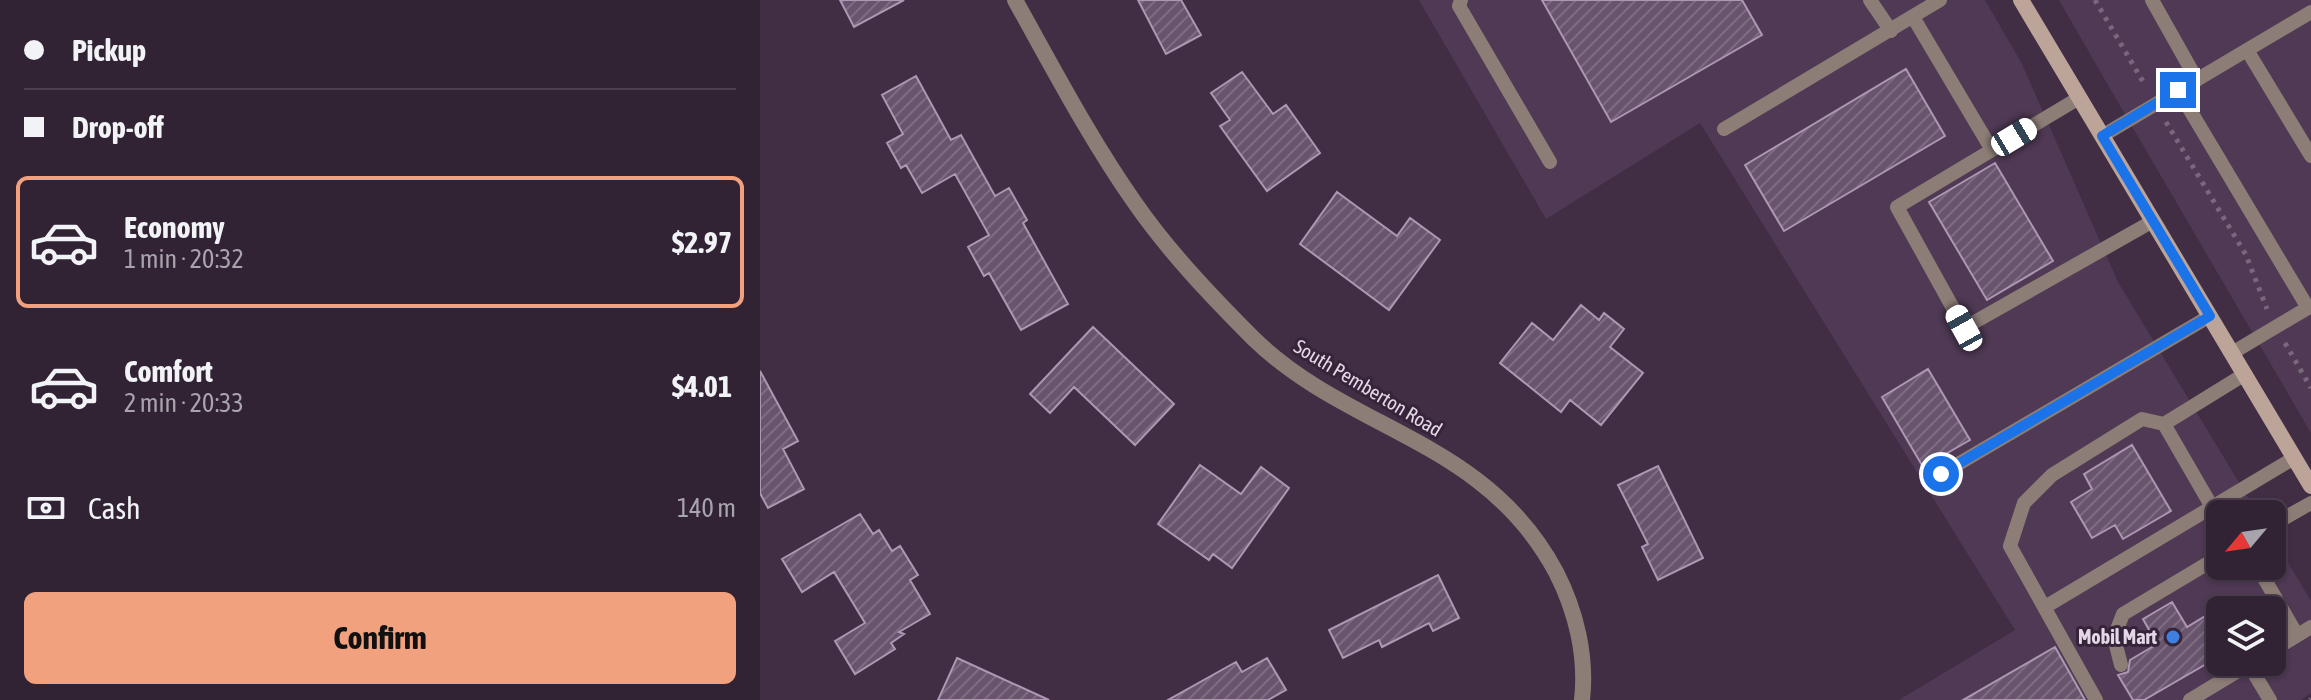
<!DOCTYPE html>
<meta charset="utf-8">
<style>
body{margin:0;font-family:"Asap Condensed",sans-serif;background:#3d2f40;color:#f1f3f6;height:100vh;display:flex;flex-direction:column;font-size:30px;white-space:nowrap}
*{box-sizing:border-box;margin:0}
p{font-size:26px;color:#a8a4ac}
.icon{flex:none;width:44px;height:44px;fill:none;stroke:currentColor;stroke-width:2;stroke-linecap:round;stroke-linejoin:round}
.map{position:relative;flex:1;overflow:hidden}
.details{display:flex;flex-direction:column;background:#312234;width:760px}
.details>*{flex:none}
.guide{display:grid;align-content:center;height:176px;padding:0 24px;background:#312234}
.needle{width:52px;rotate:241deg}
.controls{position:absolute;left:1446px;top:500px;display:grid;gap:16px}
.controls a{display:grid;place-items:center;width:80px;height:80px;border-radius:12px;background:#312234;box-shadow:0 2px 6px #0004,0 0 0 2px #4c3f4f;font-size:40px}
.end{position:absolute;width:36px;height:36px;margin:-18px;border:10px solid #1a73e8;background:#fff;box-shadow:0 0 0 4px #fff}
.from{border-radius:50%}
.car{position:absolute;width:24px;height:48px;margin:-24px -12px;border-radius:10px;box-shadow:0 0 6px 2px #0007;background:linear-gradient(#fff 24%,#345 0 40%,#fff 0 76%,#345 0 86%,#fff 0)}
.guide b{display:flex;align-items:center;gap:28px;height:76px;font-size:30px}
.guide b+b{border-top:2px solid #4c3f4f}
.guide i{width:20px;height:20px;background:#f1f3f6}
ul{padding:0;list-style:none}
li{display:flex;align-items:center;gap:24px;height:132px;margin:0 16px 12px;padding:0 8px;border:4px solid transparent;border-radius:12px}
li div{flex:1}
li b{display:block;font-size:30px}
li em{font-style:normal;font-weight:700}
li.active{border-color:#f1a17d}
li>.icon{width:72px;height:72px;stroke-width:1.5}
.pay{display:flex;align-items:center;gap:20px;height:88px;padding:0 24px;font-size:30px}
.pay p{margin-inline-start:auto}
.cta{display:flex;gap:16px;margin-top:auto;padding:16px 24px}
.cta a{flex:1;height:92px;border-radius:12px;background:#f1a17d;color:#111;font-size:32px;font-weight:700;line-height:92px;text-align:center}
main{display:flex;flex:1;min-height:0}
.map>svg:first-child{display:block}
.built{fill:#4f3954;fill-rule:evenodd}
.building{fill:url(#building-hatch);stroke:#ad97b3;stroke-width:2}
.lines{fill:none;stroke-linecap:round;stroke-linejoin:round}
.path{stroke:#78687c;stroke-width:5;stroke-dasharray:4 6;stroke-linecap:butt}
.service{stroke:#8c7d76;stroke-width:14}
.minor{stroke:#8c7d76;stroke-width:16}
.secondary{stroke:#bca499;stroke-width:16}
.route{stroke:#1a73e8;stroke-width:10}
.shop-dot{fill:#3f7fe0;stroke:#36243a;stroke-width:3}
.labels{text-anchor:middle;stroke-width:6;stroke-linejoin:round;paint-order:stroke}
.street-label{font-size:20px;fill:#e4d8e6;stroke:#36243a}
.poi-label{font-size:20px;font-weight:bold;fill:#e4d8e6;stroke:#36243a;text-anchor:end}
</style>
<main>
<section class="details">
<div class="guide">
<b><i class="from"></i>Pickup</b>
<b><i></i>Drop-off</b>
</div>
<ul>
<li class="active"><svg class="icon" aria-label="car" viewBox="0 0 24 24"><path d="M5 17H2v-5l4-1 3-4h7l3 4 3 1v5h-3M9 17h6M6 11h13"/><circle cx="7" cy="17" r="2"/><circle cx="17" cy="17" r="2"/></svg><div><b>Economy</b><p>1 min · 20:32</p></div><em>$2.97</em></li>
<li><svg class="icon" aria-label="car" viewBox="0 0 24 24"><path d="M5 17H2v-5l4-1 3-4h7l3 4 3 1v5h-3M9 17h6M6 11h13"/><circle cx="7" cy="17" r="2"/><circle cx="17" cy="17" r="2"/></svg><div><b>Comfort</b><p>2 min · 20:33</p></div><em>$4.01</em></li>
</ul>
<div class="pay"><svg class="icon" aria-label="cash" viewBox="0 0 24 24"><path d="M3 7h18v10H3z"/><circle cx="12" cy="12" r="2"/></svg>Cash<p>140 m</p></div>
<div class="cta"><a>Confirm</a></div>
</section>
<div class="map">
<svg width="1551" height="700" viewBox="0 0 1551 700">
<defs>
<pattern id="building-hatch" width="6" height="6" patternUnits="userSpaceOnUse" patternTransform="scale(2)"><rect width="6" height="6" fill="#68546d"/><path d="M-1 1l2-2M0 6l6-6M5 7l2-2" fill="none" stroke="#7d6c82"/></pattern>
</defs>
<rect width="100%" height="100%" fill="#412e45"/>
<path class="built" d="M 659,0 L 1225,0 L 1262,64 L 1358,282 L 1498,514 L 1460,514 L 1460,566 L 1512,566 L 1512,536 L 1551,601 L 1551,693 L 1541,700 L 1139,700 L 1255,630 L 940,123 L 786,219 ZM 1460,610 L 1512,610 L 1512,662 L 1460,662 Z
M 1299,0 L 1551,0 L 1551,433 L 1352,92 Z"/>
<path class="building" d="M 80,0 L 144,0 L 94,27 Z
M 378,0 L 421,0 L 441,35 L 406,54 Z
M 782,0 L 982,0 L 1002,35 L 851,122 Z
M 1146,69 L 1185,136 L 1024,231 L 985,165 Z
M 482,72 L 513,114 L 526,105 L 560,153 L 507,191 L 460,126 L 470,120 L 451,93 Z
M 156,76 L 191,140 L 201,135 L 235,196 L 249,188 L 267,220 L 263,223 L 308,304 L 261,330 L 229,273 L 224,276 L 208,247 L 229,235 L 195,174 L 162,193 L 146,165 L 141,168 L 127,143 L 143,134 L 122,95 Z
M 1235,163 L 1293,261 L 1227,300 L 1169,202 Z
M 577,192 L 637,236 L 650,218 L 680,240 L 629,310 L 540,244 Z
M 821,305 L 839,320 L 844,313 L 864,329 L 850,347 L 883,373 L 841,425 L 810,400 L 801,412 L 740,363 L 772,323 L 793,340 Z
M 333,327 L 414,404 L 375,445 L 314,387 L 290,413 L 270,394 Z
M 1168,369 L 1210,440 L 1163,467 L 1122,397 Z
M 0,371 L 38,441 L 23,449 L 44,489 L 8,508 L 0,493 Z
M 1372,445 L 1411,511 L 1363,539 L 1355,525 L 1332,538 L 1311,502 L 1332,489 L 1324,474 Z
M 440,465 L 481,494 L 501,467 L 529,488 L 472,568 L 453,554 L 449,560 L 398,524 Z
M 898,466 L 943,558 L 898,580 L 882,547 L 888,544 L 858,485 Z
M 100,514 L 113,534 L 119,530 L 132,551 L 140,546 L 158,575 L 150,580 L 170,614 L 139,632 L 144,634 L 131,643 L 135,649 L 95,674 L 75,641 L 105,623 L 74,572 L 42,592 L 22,559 Z
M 678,575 L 699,618 L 673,631 L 669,623 L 622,647 L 619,640 L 583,658 L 569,630 Z
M 1412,602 L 1427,627 L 1460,607 L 1460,656 L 1384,700 L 1373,700 L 1358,675 L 1368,672 L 1370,660 L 1397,644 L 1383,619 Z
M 1295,647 L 1325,700 L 1203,700 Z
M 197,658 L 289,700 L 178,700 Z
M 507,658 L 526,690 L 508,700 L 408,700 L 476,662 L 482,672 Z"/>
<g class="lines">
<path class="path" d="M 1335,0 L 1385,85
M 1406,122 L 1486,255 L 1507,309
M 1525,343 L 1551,388
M 1550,700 L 1551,699"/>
<path class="service" d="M 701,0 L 699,6 L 790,162
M 1110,0 L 1131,31
M 1392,0 L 1437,80
M 1153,17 L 1232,150
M 1487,50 L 1551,156
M 1418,90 L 1548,308
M 1319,98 L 1137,207 L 1204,328 L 1393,221
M 964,129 L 1180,0
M 1342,136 L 1551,12
M 1472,353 L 1551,306
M 1404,424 L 1452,507
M 1181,474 L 1450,316
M 1512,525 L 1551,503
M 1497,566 L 1537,635
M 1285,607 L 1534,458
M 1512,651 L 1551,627
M 1361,665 L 1354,637 L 1363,614 L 1460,556
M 1489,665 L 1510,700
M 1336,700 L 1250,546 L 1264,503 L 1292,475 L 1382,419 L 1404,424 L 1485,374
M 1430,700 L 1493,662"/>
<path class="minor" d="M 255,0 C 293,68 330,139 375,203 C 409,252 452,297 494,339 C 590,432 725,439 796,572 C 816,611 827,656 822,700"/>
<path class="secondary" d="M 1261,0 L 1551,486"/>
</g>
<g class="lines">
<path class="route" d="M 1181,474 L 1450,316 L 1342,136 L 1418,90"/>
</g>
<circle class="shop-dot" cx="1413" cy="637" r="8"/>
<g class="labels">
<g class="street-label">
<text transform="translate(608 388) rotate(31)" y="7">South Pemberton Road</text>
</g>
<g class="poi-label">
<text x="1397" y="644">Mobil Mart</text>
</g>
</g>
</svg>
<div class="controls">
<a><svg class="needle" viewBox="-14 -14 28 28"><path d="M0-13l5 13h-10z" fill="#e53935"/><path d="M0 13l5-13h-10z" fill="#a8a4ac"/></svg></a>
<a><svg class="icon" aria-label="layers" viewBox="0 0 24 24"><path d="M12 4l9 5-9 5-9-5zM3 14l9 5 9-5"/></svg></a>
</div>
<i class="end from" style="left:1181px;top:474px"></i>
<i class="end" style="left:1418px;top:90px"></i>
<i class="car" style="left:1254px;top:137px;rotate:59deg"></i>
<i class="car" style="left:1204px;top:328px;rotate:331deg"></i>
</div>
</main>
